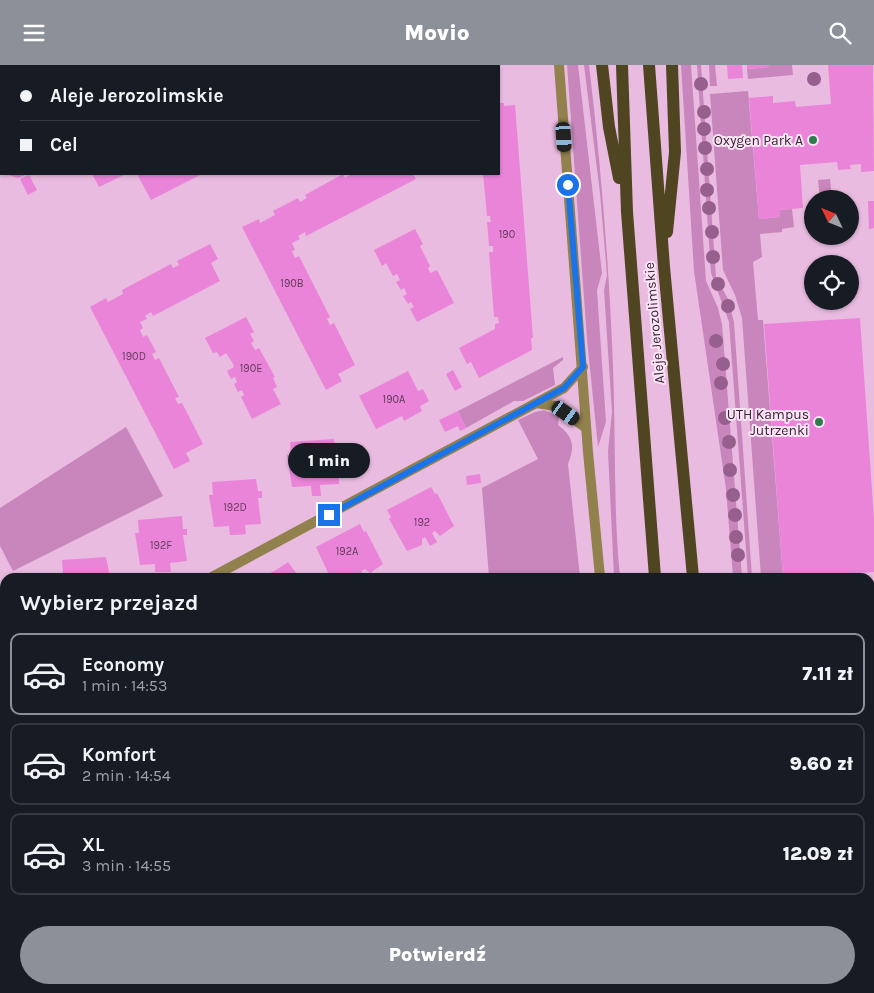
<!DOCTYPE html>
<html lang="pl">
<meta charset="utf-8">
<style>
body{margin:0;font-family:Karla,sans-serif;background:#20242c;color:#f1f3f6;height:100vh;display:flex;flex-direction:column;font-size:19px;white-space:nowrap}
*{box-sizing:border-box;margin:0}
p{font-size:16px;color:#9ea1a6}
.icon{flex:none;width:28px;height:28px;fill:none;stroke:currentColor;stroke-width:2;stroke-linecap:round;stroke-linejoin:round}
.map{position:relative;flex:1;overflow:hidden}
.details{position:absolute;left:0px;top:508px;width:875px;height:421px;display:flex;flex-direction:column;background:#171b24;border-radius:15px 15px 0 0;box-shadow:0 1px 4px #0004}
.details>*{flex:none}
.guide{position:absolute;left:0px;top:0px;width:500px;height:110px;box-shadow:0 1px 4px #0004;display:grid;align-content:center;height:110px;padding:0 20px;background:#171b24}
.needle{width:32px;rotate:313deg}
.buttons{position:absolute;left:804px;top:125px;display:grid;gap:10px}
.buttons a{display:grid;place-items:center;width:55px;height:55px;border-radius:50%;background:#171b24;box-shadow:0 1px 4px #0004;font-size:25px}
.end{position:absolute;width:22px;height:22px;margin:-11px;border:6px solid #1a73e8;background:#fff;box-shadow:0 0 0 2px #fff}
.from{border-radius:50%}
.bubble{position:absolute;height:35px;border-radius:18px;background:#171b24;box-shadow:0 1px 4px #0004;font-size:16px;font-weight:800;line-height:35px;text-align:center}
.car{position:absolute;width:15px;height:30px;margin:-15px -8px;border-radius:6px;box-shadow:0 0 4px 1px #0007;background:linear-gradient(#222 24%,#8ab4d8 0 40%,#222 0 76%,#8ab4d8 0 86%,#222 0)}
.guide b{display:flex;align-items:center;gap:18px;height:48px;font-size:19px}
.guide b+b{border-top:1px solid #363941}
.guide i{width:12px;height:12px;background:#f1f3f6}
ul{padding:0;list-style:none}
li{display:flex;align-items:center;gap:15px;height:82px;margin:0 10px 8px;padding:0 10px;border:2px solid #363941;border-radius:10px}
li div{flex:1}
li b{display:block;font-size:19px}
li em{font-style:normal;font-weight:800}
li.on{border-color:#8c9099}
li>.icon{width:45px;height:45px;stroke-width:1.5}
h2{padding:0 20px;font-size:22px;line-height:60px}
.cta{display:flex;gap:10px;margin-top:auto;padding:10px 20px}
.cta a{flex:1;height:58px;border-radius:30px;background:#8c9099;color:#fff;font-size:20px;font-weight:800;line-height:58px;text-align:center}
header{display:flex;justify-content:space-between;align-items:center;height:65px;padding:0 20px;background:#8c9099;color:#fff;font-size:22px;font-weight:800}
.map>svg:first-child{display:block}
.green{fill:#c886bc}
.building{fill:#ea84d9}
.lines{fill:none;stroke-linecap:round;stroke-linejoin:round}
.minor{stroke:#90814d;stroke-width:10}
.primary{stroke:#504521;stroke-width:12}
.tree{fill:#965f8e}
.route{stroke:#1a73e8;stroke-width:6}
.poi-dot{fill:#2d7c4c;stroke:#fce4f7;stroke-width:2}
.labels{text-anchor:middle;stroke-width:4;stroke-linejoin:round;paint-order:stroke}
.number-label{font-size:11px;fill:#633c5c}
.poi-label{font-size:14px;fill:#362433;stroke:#fce4f7;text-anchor:end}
.street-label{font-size:14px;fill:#362433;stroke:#fce4f7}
</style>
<header><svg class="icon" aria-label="menu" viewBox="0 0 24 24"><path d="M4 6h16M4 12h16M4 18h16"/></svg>Movio<svg class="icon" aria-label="search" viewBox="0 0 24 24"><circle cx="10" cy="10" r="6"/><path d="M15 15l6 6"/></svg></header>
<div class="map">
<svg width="874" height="928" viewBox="0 0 874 928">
<rect width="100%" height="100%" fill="#e9bbe0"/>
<path class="green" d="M 567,0 L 578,0 L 602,208 L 597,225 L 606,357 L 598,382 L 587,274 Z
M 584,0 L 589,0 C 601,100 609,200 613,301 C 616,372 613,442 620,512 L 614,512 L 608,386 L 612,347 L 604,225 L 607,210 L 600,128 Z
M 681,0 L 691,0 L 706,216 L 718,243 L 722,259 L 742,512 L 733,512 L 726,424 L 694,206 Z
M 697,0 L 701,0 L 716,212 L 728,234 L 734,257 L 752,512 L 748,512 L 729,257 L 711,208 Z
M 709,0 L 715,0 L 717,21 L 710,21 Z
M 769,0 L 792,0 L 793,10 L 748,14 L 747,4 L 769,2 Z
M 748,26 L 759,154 L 780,152 L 780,145 L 792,144 L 794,162 L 782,164 L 782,167 L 760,169 L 762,192 L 753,197 L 758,255 L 763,255 L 783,512 L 761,512 L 742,253 L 735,230 L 723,205 L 710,29 Z
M 830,114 L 832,134 L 820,134 L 818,115 Z
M 563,292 L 563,295 L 553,303 L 555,320 L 523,336 L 514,336 L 466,363 L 458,346 Z
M 544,345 L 559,352 L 558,360 C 574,372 575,382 568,399 L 580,512 L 489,512 L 482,423 L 538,394 L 518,355 L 535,347 Z
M 126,362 L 163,431 L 13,506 L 0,481 L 0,443 Z
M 865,508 L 866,512 L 790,512 Z
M 520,924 L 618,924 L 618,928 L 520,928 Z"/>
<path class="building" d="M 727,0 L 742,0 L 743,13 L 728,14 Z
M 747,0 L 769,0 L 769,2 L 747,4 Z
M 828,0 L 873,0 L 874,106 L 861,107 L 861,99 L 850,100 L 851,104 L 838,105 L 837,97 L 800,100 L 803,143 L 780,145 L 780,152 L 759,154 L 749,33 L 773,31 L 773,38 L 795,36 L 796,42 L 831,39 Z
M 499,38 L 504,38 L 504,41 L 515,40 L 533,273 L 531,273 L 532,285 L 479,313 L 471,297 L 467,299 L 459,283 L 495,264 L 495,259 L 499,258 L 498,252 L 494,252 L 489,187 L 493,187 L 493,181 L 489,181 L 487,157 L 491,157 L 490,151 L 487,151 L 483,109 L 499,109 Z
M 6,109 L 27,109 L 18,113 Z
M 92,109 L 126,109 L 99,122 Z
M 137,109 L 202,109 L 151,135 Z
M 343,109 L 345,113 L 351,109 L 413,109 L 416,114 L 306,171 L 305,167 L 298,171 L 300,174 L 292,178 L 295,185 L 292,186 L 295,193 L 299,191 L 330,252 L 327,254 L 330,260 L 334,258 L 355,300 L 338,309 L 342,316 L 326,325 L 242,162 L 259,154 L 260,158 L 275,150 L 273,146 L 298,133 L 300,137 L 307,133 L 305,130 Z
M 29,110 L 37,125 L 28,130 L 20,114 Z
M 868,136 L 874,136 L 874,163 L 869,164 Z
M 415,164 L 423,179 L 420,181 L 430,201 L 428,203 L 430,208 L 437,205 L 454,238 L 417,257 L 410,244 L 414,242 L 411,237 L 408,239 L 403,231 L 407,229 L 404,223 L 401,225 L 396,217 L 400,215 L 397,209 L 393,211 L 386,198 L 382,201 L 374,185 Z
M 210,179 L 218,194 L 211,198 L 220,216 L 153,251 L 151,247 L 145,251 L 147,254 L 140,257 L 143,263 L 140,265 L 143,272 L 147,270 L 156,287 L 152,289 L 155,295 L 159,293 L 179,332 L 175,333 L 178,339 L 182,338 L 203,379 L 186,388 L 190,396 L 174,404 L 90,242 L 106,233 L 108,237 L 123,229 L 122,225 L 171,199 L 173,203 L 179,200 L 177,196 Z
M 246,252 L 254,267 L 250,269 L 254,276 L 251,278 L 255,285 L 259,283 L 275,312 L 273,313 L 277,322 L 273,324 L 281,339 L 252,354 L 241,332 L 244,330 L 242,325 L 238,327 L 234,319 L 237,317 L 235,312 L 231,314 L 227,306 L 234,302 L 232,297 L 226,288 L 220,292 L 217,287 L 213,288 L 205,273 Z
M 860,253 L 874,454 L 874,507 L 783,512 L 764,259 Z
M 453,305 L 462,322 L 455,326 L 446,309 Z
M 408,306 L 418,326 L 423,324 L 429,336 L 420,341 L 422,346 L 404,356 L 402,351 L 376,364 L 359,331 Z
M 458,346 L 466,363 L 460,366 L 458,361 L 445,367 L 439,355 Z
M 334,374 L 335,386 L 339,386 L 339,419 L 320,420 L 321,431 L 312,431 L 311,421 L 292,422 L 287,390 L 291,390 L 290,377 Z
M 480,409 L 481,418 L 467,420 L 466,411 Z
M 256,414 L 258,426 L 262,426 L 262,433 L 258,433 L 261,459 L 245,460 L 246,469 L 235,470 L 230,470 L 229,461 L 214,462 L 209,430 L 213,430 L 212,417 Z
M 431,422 L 435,429 L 437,428 L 454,461 L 440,471 L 435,466 L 432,468 L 437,477 L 430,481 L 425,472 L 422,474 L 422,480 L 407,486 L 389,454 L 391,452 L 387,445 Z
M 182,451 L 183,464 L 187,464 L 187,470 L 183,470 L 187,496 L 170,498 L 171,507 L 155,507 L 155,499 L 140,500 L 135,468 L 139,468 L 138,455 Z
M 360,459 L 364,467 L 366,466 L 383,499 L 370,508 L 365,504 L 361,506 L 365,512 L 355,512 L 354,510 L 351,512 L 330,512 L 316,482 Z
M 106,492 L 110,512 L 59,512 L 59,508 L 63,508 L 62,495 Z
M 288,497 L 299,512 L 262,512 L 276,505 Z
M 0,578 L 2,578 L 3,583 L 5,583 L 5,633 L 0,633 Z
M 5,809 L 5,838 L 0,829 L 0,812 Z
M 874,833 L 874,854 L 870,845 L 870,835 Z
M 50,924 L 76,924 L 78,928 L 52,928 Z
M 131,924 L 181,924 L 182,928 L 131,928 Z"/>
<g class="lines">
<path class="minor" d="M 559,0 L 588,387 L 600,512
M 536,338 L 556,341 L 586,363
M 212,512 L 564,323 L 583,302
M 0,922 L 3,928
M 237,924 L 239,928
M 414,928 L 457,924"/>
<path class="primary" d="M 602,0 L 609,62 L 619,113
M 622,0 L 627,147 L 655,512
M 649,0 L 664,202 L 693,512
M 667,167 L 675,87 L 672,0
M 654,924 L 654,928
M 694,924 L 695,928
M 733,924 L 733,928
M 771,924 L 772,928"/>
</g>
<g class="tree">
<circle cx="814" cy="14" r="7"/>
<circle cx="701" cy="19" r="7"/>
<circle cx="704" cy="47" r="7"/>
<circle cx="704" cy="64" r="7"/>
<circle cx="705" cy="83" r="7"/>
<circle cx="707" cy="104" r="7"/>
<circle cx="707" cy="125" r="7"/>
<circle cx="709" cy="143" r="7"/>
<circle cx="712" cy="167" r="7"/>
<circle cx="713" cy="192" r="7"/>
<circle cx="718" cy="219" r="7"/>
<circle cx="728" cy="241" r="7"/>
<circle cx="716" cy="276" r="7"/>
<circle cx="723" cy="299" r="7"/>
<circle cx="721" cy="318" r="7"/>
<circle cx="725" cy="353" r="7"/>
<circle cx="729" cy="377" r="7"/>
<circle cx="730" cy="405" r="7"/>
<circle cx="733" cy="430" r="7"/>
<circle cx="735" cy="450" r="7"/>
<circle cx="736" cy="472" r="7"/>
<circle cx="738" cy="490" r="7"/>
</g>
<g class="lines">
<path class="route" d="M 329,450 L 564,323 L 583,302 L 568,120"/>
</g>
<g class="poi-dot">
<circle cx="813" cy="75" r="5"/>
<circle cx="819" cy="357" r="5"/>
</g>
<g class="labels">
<g class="number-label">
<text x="507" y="173">190</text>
<text x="292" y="222">190B</text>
<text x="134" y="295">190D</text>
<text x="251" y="307">190E</text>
<text x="394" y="338">190A</text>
<text x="235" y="446">192D</text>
<text x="422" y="461">192</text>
<text x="161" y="484">192F</text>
<text x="347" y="490">192A</text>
</g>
<g class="poi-label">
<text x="803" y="80">Oxygen Park A</text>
<text x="809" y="354">UTH Kampus<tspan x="809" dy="16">Jutrzenki</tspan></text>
</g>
<g class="street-label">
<text transform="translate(654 258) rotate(-95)" y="5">Aleje Jerozolimskie</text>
</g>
</g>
</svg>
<div class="buttons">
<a><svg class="needle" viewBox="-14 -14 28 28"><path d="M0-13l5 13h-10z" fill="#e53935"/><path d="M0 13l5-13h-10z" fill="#9ea1a6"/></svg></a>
<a><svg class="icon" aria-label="locate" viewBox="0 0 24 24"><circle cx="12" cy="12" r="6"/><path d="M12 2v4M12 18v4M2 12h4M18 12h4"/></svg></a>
</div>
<i class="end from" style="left:568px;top:120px"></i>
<i class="end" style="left:329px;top:450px"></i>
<div class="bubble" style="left:288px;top:378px;width:82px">1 min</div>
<i class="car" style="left:564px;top:72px;rotate:176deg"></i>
<i class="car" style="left:566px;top:348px;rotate:125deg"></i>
<div class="guide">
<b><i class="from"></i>Aleje Jerozolimskie</b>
<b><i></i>Cel</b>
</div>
<section class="details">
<h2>Wybierz przejazd</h2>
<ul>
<li class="on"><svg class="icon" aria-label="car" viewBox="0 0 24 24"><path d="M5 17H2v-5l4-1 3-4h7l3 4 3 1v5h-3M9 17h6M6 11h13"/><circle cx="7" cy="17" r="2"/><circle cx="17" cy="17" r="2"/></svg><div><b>Economy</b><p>1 min · 14:53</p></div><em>7.11 zł</em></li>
<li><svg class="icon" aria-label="car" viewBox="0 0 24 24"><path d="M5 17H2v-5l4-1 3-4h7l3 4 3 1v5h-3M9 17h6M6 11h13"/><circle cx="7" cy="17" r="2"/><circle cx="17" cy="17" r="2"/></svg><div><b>Komfort</b><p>2 min · 14:54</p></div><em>9.60 zł</em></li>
<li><svg class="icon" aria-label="car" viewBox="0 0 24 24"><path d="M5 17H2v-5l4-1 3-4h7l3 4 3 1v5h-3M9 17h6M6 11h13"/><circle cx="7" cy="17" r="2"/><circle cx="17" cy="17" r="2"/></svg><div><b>XL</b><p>3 min · 14:55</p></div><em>12.09 zł</em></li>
</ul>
<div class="cta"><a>Potwierdź</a></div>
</section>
</div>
